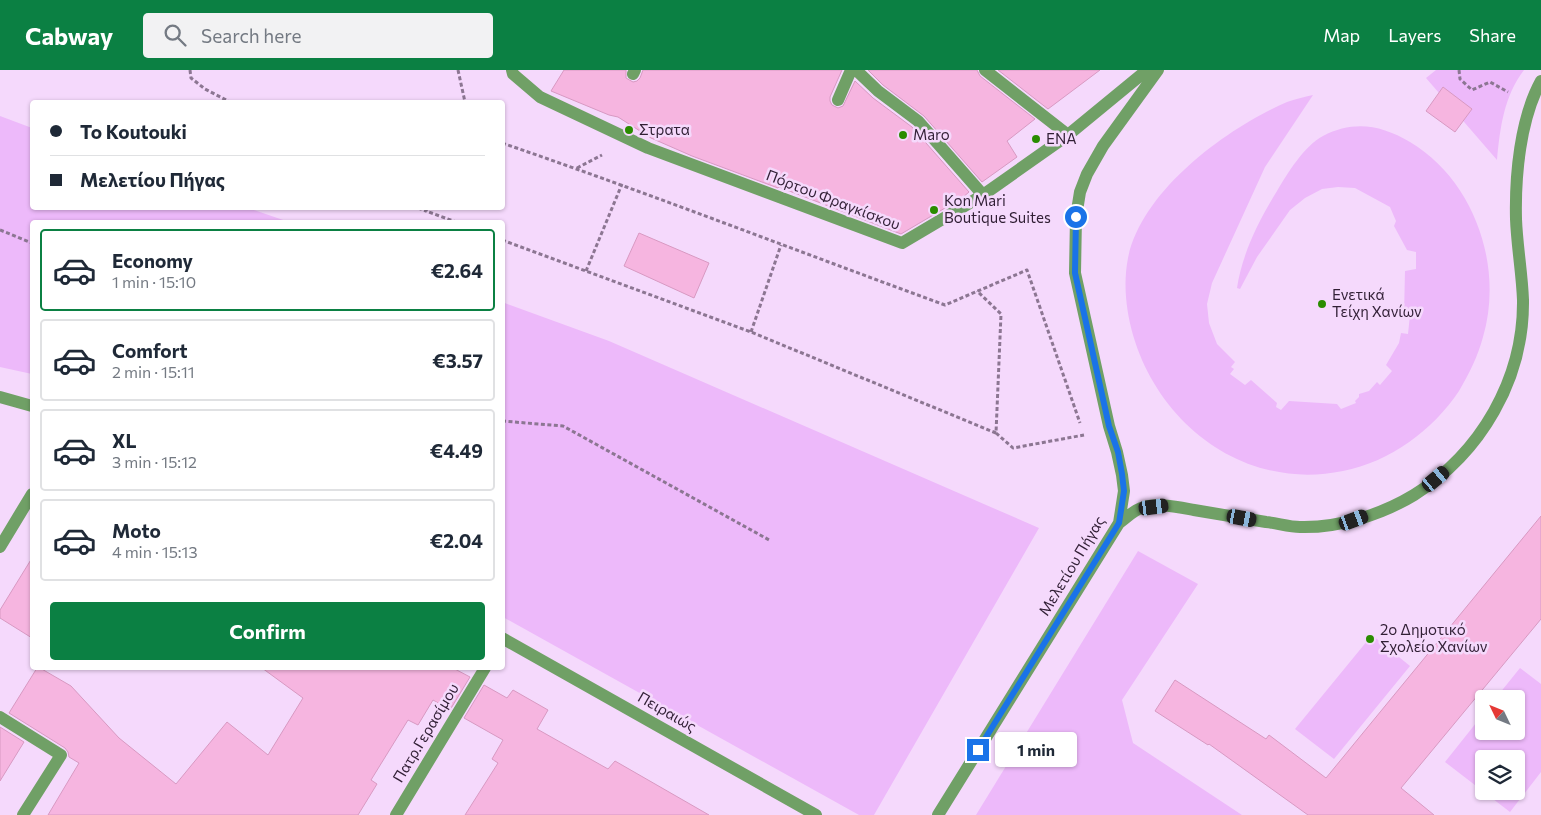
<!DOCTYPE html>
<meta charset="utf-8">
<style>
body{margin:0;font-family:Commissioner,sans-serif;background:#f2f2f3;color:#1f2937;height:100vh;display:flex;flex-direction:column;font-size:19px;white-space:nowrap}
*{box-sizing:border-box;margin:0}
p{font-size:16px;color:#747a83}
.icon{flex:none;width:28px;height:28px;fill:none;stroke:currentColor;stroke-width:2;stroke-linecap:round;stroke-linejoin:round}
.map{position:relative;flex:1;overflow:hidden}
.drawer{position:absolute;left:30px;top:150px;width:475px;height:450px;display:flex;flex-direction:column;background:#fff;border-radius:5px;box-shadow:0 1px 4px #0004}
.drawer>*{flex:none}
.hud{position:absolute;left:30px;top:30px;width:475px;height:110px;border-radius:5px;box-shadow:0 1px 4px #0004;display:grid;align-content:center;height:110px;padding:0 20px;background:#fff}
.needle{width:32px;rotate:313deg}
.fabs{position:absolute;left:1475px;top:620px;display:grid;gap:10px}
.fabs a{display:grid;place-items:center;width:50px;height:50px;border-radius:5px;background:#fff;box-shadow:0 1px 4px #0004;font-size:25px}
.end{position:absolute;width:22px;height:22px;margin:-11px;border:6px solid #1a73e8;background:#fff;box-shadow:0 0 0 2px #fff}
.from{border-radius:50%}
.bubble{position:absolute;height:35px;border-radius:5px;background:#fff;box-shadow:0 1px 4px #0004;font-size:16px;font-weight:700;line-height:35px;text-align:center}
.car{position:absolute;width:15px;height:30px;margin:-15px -8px;border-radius:6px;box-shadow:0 0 4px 1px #0007;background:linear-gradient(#222 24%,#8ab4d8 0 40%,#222 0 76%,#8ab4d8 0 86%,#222 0)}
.hud b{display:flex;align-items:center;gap:18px;height:48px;font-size:19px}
.hud b+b{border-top:1px solid #e0e1e3}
.hud i{width:12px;height:12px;background:#1f2937}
ul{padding:9px 0 0;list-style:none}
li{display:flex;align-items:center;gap:15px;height:82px;margin:0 10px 8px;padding:0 10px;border:2px solid #e0e1e3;border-radius:5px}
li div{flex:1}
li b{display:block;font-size:19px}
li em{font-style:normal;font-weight:700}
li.current{border-color:#0b8043}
li>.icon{width:45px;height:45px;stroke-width:1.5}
.cta{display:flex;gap:10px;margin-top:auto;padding:10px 20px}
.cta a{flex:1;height:58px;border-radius:5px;background:#0b8043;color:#fff;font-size:20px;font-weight:700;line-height:58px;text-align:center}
header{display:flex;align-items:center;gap:30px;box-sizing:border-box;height:70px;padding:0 25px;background:#0b8043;color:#fff}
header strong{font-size:24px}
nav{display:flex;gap:28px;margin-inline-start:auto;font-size:18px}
.search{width:350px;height:45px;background:#f2f2f3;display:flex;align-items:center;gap:12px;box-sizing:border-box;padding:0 18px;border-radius:5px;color:#747a83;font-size:19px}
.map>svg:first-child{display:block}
.green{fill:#edb9fa;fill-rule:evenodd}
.building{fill:#f6b5e0;stroke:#d899c2}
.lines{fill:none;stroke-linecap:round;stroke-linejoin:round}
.path{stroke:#8c7692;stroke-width:3;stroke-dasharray:4 2.5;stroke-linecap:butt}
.service{stroke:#70a066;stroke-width:12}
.pedestrian{stroke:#70a066;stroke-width:12}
.minor{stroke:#70a066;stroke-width:12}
.tertiary{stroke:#70a066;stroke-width:12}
.route{stroke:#1a73e8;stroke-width:6}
.poi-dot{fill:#2a8c00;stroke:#f5d9fc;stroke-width:2}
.labels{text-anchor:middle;stroke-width:5;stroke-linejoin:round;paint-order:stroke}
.poi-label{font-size:15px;fill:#311f35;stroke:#f5d9fc;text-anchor:start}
.street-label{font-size:15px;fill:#311f35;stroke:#f5d9fc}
</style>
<header>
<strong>Cabway</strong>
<div class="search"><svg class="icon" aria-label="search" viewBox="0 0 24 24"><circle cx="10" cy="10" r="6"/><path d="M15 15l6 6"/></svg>Search here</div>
<nav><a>Map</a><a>Layers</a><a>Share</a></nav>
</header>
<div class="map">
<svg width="1541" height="745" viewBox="0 0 1541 745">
<rect width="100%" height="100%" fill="#f5d9fc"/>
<path class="green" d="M 1436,0 L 1524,0 C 1504,26 1500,58 1497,90 L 1426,8 Z
M 1313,25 L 1265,97 L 1212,213 L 1207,234 L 1209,253 L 1217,274 L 1235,292 L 1231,297 L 1234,299 L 1230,304 L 1245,315 L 1251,310 L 1277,333 L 1276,337 L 1281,340 L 1289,331 L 1337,334 L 1341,339 L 1356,333 L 1355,331 L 1359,327 L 1359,324 L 1369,321 L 1377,312 L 1380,315 L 1392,301 L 1386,295 L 1399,273 L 1401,263 L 1408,264 L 1410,245 L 1404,245 L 1405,201 L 1416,199 L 1416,182 L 1407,180 L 1394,156 L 1396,151 L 1390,137 L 1355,118 L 1338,117 L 1322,119 L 1305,128 L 1290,140 L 1257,187 L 1240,219 L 1237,218 C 1242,184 1259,150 1277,121 C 1287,104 1304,76 1323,66 C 1354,50 1381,55 1410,72 C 1474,110 1504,196 1483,267 C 1478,286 1469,304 1459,321 C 1433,360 1390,392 1343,401 C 1247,421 1160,357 1133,265 C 1126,240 1123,214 1128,188 C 1142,120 1227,58 1287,32 C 1295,29 1304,27 1313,25 Z
M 0,46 L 32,58 L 32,138 L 248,138 L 289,152 L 32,152 L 32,304 L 0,297 Z
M 502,232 L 609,271 L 1039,458 L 874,745 L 859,745 L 503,547 Z
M 1138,481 L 1198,514 L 1122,630 L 1133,673 L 1242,745 L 976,745 Z
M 1372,565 L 1410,596 L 1334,689 L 1295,659 Z
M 1520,598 L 1541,614 L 1541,702 L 1510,742 L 1445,692 L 1484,643 L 1484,661 L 1516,661 L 1516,629 L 1495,629 ZM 1484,689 L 1516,689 L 1516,721 L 1484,721 Z"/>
<path class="building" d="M 564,0 L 626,0 L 626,8 L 633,12 L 637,11 L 640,8 L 643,0 L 842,0 L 830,27 L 830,31 L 832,35 L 838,38 L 843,36 L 855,11 L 873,28 L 912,57 L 969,122 L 962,128 L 901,164 L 779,117 L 778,118 L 692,86 L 651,68 L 618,47 L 609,45 L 551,21 Z
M 868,0 L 977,0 L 980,6 L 1035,49 L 1007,71 L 1017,87 L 982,112 L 924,46 L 883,15 Z
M 998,0 L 1100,0 L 1048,39 Z
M 1443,17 L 1472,39 L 1455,62 L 1426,41 Z
M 639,163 L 709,193 L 694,228 L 624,196 Z
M 1541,446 L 1541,549 L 1401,718 L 1434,745 L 1308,745 L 1209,674 L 1208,675 L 1155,641 L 1175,610 L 1266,669 L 1269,665 L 1326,708 Z
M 32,488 L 32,568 L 0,548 L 0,540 Z
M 37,598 L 40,598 L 71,616 L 119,668 L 176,714 L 227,652 L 268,685 L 303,628 L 262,598 L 453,598 L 470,607 L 450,640 L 433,630 L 418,655 L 408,650 L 371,710 L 377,714 L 358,745 L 48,745 L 79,693 L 69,687 L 68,682 L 65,678 L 9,643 Z
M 484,615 L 507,628 L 513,620 L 548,640 L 537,659 L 608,699 L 615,691 L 709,745 L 465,745 L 498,693 L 492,689 L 503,670 L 464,648 Z
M 0,657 L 24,672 L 0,711 Z"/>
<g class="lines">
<path class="path" d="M 190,0 L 191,8 L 205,19 L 230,32
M 458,0 L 465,32
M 1459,0 L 1460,9 L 1472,20 L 1490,12 L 1508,22
M 502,73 C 651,124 797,181 945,235 L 1027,200 L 1080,353
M 577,98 L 602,85
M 418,138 L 426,141
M 427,138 L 426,141 L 456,152
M 0,160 L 32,173
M 502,170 L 751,262 L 996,363 L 1001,244 L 977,221
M 586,201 L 622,114
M 751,262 L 781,175
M 502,351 L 563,356 L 771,471
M 996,363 L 1013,378 L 1084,365"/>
<path class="service" d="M 0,647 L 61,685 L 23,745"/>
<path class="pedestrian" d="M 512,0 L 513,4 L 540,27 L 648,78 L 902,173 L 983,125 L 1068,65 L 1147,0
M 856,0 L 878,21 L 918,51 L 983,125
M 985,0 L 1068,65
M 633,4 L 635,0
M 838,30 L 851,0
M 1076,147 L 1080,122 L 1087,104 L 1103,76 L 1158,0"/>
<path class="minor" d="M 1119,453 C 1126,448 1133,441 1141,438 C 1157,432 1178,437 1194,440 C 1218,444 1242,448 1266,452 C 1277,453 1289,457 1300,457 C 1339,458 1381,445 1414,425 C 1481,383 1524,309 1523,230 C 1522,203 1517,176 1516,149 C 1515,106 1520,49 1541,11
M 0,477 L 32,424
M 396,745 L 485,598
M 938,745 L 1119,453 L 1124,421 L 1122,405 L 1117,382 L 1109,356 L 1075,203 L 1076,147"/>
<path class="tertiary" d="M 0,327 L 32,336
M 502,568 L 816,745"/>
</g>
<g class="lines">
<path class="route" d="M 978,680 L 1119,453 L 1124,421 L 1122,404 L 1118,382 L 1109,356 L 1075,203 L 1076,147"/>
</g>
<g class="poi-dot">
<circle cx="629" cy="60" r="5"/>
<circle cx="903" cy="65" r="5"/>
<circle cx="1036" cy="69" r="5"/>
<circle cx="934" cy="140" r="5"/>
<circle cx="1322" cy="234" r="5"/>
<circle cx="1370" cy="569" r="5"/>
</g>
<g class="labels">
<g class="poi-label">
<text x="639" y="65">Στρατα</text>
<text x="913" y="70">Maro</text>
<text x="1046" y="74">ENA</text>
<text x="944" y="136">Kon Mari<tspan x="944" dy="17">Boutique Suites</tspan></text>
<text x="1332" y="230">Ενετικά<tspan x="1332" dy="17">Τείχη Χανίων</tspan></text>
<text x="1380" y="565">2ο Δημοτικό<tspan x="1380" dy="17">Σχολείο Χανίων</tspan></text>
</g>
<g class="street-label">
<text transform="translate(833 130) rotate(21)" y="5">Πόρτου Φραγκίσκου</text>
<text transform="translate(1072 496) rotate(-59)" y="5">Μελετίου Πήγας</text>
<text transform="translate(667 642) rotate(30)" y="5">Πειραιώς</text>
<text transform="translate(426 663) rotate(-59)" y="5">Πατρ.Γερασίμου</text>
</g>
</g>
</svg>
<div class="fabs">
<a><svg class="needle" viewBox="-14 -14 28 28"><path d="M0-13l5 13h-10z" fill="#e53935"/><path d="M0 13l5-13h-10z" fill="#747a83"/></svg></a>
<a><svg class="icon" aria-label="layers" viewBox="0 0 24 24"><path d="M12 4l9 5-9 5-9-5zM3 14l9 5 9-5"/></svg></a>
</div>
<i class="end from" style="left:1076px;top:147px"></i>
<i class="end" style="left:978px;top:680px"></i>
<div class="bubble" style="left:995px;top:662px;width:82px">1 min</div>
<i class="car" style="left:1436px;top:409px;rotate:50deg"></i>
<i class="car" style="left:1154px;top:437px;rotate:83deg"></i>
<i class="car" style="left:1242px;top:448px;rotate:100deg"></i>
<i class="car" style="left:1354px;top:450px;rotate:70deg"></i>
<div class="hud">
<b><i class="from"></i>To Koutouki</b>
<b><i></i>Μελετίου Πήγας</b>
</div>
<section class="drawer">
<ul>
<li class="current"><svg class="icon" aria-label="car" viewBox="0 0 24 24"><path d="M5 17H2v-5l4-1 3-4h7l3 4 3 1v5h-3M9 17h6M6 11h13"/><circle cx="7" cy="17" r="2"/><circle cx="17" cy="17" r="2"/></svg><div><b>Economy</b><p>1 min · 15:10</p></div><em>€2.64</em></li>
<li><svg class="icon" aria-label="car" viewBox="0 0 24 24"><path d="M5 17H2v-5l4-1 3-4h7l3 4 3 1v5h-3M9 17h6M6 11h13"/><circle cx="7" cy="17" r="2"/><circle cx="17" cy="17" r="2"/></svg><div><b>Comfort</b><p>2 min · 15:11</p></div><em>€3.57</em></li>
<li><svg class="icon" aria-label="car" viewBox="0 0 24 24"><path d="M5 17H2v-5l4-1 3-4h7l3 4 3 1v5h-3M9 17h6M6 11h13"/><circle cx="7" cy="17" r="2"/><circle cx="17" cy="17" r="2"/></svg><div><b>XL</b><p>3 min · 15:12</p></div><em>€4.49</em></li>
<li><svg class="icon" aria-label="car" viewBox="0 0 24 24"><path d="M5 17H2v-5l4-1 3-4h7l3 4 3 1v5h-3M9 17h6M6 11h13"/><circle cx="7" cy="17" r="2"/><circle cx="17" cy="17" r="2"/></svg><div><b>Moto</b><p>4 min · 15:13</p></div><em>€2.04</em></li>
</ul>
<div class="cta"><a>Confirm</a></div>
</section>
</div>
